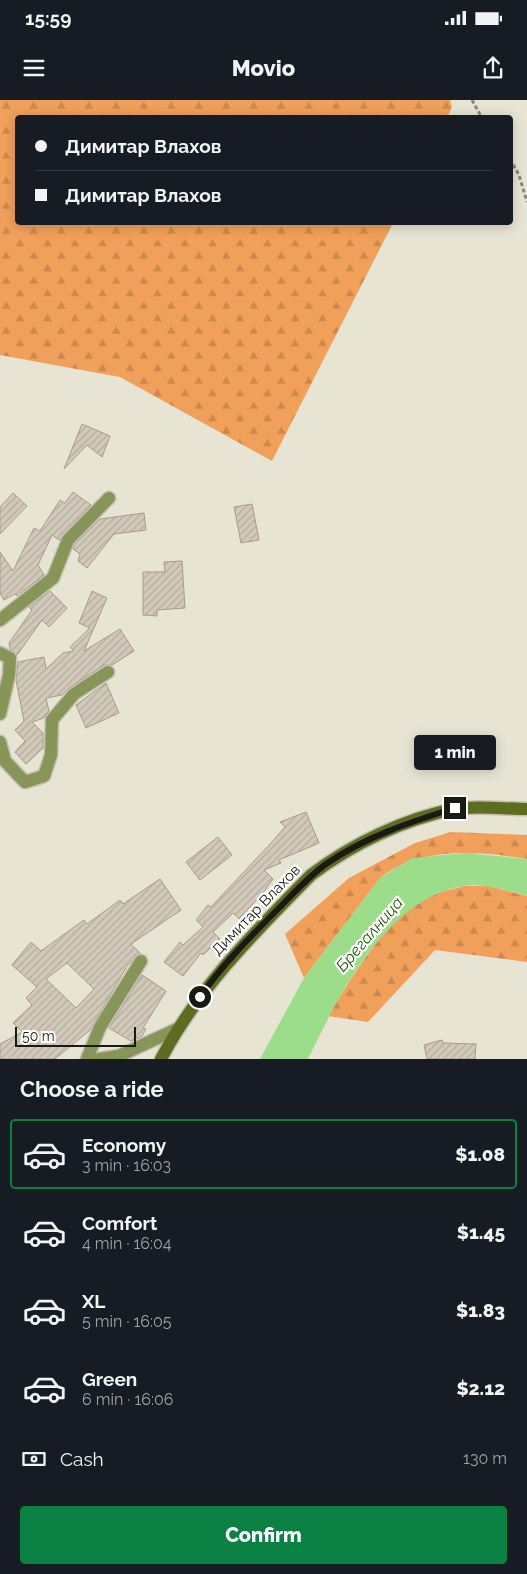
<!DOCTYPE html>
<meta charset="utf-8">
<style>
body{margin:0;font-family:Raleway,sans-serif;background:#242831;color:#f1f3f6;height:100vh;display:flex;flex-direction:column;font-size:19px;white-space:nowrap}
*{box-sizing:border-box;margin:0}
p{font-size:16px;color:#9ea1a6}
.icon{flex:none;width:28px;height:28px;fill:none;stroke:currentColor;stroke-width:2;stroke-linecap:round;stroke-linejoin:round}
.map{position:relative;height:959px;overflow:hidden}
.side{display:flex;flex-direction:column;background:#171b24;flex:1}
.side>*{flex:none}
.top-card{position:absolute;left:15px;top:15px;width:498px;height:110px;border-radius:5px;box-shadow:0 2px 12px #0003;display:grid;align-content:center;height:110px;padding:0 20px;background:#171b24}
.scale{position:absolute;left:15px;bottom:12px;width:121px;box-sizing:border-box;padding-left:5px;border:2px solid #1a1913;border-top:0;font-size:14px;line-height:18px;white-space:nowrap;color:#1a1913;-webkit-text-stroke:4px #fff;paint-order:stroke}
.end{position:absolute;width:22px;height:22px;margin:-11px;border:6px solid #1a1913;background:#fff;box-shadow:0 0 0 2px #fff}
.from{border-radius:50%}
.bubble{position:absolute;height:35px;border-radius:5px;background:#171b24;box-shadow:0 2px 12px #0003;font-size:16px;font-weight:800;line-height:35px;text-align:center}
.top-card b{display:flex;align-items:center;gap:18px;height:48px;font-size:19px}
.top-card b+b{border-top:1px solid #363941}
.top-card i{width:12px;height:12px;background:#f1f3f6}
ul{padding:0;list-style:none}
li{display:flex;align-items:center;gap:15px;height:70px;margin:0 10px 8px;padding:0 10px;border:2px solid transparent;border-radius:5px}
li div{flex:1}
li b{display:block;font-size:19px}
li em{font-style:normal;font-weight:800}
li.on{border-color:#0b8043}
li>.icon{width:45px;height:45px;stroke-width:1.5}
h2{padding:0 20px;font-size:22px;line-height:60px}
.pay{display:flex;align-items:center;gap:12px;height:55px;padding:0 20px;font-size:19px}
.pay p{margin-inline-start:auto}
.action{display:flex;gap:10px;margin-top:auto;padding:10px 20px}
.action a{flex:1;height:58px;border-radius:5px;background:#0b8043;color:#fff;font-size:20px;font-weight:800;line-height:58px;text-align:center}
.status{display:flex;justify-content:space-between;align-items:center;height:35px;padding:0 25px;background:#171b24;direction:ltr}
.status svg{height:14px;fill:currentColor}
header{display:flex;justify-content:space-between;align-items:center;height:65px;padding:0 20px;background:#171b24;font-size:22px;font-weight:800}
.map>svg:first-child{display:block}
.forest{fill:url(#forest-firs)}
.water{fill:#9cdd8c}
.building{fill:url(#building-hatch);stroke:#a59c8e;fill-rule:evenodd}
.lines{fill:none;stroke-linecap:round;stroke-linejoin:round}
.minor-casing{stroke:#c2bfb0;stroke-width:15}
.secondary-casing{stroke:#c2bfb0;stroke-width:15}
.path{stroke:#88867a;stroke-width:3;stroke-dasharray:4 2.5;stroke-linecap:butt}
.minor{stroke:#879558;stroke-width:12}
.secondary{stroke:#5e6c1f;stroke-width:12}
.route{stroke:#1a1913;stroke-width:6}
.labels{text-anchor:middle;stroke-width:4.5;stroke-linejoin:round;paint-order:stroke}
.street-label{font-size:15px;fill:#1a1913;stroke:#fff}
.water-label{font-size:16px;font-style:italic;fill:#1d5a05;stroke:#fff}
</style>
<div class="status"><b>15:59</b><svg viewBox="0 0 49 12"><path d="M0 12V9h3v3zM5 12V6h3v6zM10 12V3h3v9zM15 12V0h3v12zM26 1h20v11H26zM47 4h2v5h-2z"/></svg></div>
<header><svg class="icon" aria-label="menu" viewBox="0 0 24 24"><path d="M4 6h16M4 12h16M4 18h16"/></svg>Movio<svg class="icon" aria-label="share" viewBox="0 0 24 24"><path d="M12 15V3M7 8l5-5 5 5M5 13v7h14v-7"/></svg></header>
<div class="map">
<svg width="527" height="959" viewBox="0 0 527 959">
<defs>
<pattern id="forest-firs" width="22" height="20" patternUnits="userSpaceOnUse" patternTransform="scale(1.25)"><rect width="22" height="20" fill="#f0a05a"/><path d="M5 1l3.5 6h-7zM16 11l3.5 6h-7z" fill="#cd894d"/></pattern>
<pattern id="building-hatch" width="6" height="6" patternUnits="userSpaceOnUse" patternTransform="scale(1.25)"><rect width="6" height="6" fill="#d2c9ba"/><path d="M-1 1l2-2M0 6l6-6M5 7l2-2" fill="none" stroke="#b4ac9f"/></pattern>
</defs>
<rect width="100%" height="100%" fill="#e7e4d3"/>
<path class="forest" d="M 0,0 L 450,0 L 452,7 L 447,18 L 18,18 L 18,122 L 393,123 L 272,361 L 120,277 L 0,255 Z
M 451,732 L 527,735 L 527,759 C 478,751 422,746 380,778 L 304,878 L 285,834 L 349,778 L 415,743 Z
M 464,786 L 489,786 L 527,796 L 527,862 L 435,850 L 368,922 L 328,916 C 353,876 378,831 417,803 C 431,793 449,790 464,786 Z"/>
<path class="water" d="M 465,753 L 527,759 L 527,796 C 506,790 485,783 463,786 C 386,799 339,895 308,959 L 260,959 L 304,878 L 380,778 L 412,758 Z"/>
<path class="building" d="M 82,324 L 110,336 L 102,357 L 87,345 L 64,369 Z
M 73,392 L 91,405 L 59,440 L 52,435 L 38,465 L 44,475 L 17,496 L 15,494 L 4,500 L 0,493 L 0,452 L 13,471 L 34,428 L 40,431 L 60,400 L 65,403 Z
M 13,393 L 27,406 L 0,434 L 0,407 Z
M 252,404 L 259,440 L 241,443 L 234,407 Z
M 144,413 L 146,430 L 114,434 L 87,468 L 78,461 L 80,454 L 73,449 L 75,444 L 100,419 Z
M 182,461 L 185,508 L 157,510 L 157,516 L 143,515 L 143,472 L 165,472 L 164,462 Z
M 50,491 L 67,508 L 49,527 L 42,520 L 17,555 L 10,549 L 9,543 L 32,510 L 29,507 Z
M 92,491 L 107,498 L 84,551 L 120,529 L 134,551 L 112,565 L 104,565 L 70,587 L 62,595 L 46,598 L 49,611 L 44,618 L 32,622 L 43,633 L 43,648 L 26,664 L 15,652 L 25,641 L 15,630 L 24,621 L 16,580 L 18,562 L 44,557 L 46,569 L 63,553 L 74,551 L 70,547 L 90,528 L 79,523 Z
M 106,583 L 119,613 L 86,628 L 76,605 Z
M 306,712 L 319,743 L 279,760 L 281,763 L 264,770 L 273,779 L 263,793 L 239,819 L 233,813 L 213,832 L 220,839 L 203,855 L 201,853 L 183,876 L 164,862 L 180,842 L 183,845 L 203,827 L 196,820 L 208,805 L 211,807 L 272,742 L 285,727 L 280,722 Z
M 218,737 L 232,755 L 200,780 L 186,762 Z
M 160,779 L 181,810 L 131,844 L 140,853 L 127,866 L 90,930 L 55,959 L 0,959 L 0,944 L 22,932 L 13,923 L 32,905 L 26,898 L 37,887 L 12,865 L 31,842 L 41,851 L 84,820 L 87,824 L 120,800 L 123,804 ZM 67,863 L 94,889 L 76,908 L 46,879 Z
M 142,875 L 166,891 L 143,928 L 146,929 L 142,936 L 131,941 L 109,928 Z
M 442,940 L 443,943 L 476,944 L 475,959 L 427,959 L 424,945 Z"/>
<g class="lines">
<defs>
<path id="minor" d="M 0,520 L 53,478 L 68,440 L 109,398
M 0,553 L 10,558 L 9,575 L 0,614
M 0,642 L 5,661 L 25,682 L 44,676 L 51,655 L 52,620 L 74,594 L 108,572
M 87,959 L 100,927 L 141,861
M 99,959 L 119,956 L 177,929"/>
<path id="secondary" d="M 161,959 C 198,888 255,832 311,775 C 352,744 404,719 454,709 C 475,705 505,709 527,709"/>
</defs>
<use href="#minor" class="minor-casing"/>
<use href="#secondary" class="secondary-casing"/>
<path class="path" d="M 472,0 L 482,18
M 510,59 L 519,75 L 527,102"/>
<use href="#minor" class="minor"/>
<use href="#secondary" class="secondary"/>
</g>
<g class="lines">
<path class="route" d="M 200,897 C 222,865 251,836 278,809 C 294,793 308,777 326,764 C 365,737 410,722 455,708"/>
</g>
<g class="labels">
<g class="street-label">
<text transform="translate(256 810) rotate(-46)" y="5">Димитар Влахов</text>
</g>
<g class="water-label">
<text transform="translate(369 834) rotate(-49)" y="6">Брегалница</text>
</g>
</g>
</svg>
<div class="scale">50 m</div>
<i class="end from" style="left:200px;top:897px"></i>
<i class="end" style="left:455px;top:708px"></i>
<div class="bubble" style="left:414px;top:635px;width:82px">1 min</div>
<div class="top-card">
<b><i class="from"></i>Димитар Влахов</b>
<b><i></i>Димитар Влахов</b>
</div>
</div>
<section class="side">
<h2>Choose a ride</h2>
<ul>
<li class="on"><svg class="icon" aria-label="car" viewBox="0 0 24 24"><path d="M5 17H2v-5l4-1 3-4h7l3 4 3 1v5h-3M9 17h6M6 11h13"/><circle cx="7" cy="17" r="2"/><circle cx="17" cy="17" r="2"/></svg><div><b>Economy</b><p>3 min · 16:03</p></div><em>$1.08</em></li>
<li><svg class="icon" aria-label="car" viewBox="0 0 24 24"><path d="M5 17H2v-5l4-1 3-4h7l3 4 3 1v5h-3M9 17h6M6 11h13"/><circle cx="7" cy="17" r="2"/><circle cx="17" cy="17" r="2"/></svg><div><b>Comfort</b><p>4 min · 16:04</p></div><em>$1.45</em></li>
<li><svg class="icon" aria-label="car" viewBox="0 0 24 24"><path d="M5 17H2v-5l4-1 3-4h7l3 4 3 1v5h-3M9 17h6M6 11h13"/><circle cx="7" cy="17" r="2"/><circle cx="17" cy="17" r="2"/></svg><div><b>XL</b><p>5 min · 16:05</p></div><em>$1.83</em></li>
<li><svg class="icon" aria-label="car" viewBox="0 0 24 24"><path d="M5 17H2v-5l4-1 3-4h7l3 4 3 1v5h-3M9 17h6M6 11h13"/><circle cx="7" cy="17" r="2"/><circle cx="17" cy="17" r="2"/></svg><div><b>Green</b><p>6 min · 16:06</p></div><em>$2.12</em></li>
</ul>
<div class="pay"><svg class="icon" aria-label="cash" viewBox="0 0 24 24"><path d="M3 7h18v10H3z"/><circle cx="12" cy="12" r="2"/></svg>Cash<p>130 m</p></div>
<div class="action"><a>Confirm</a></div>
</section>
